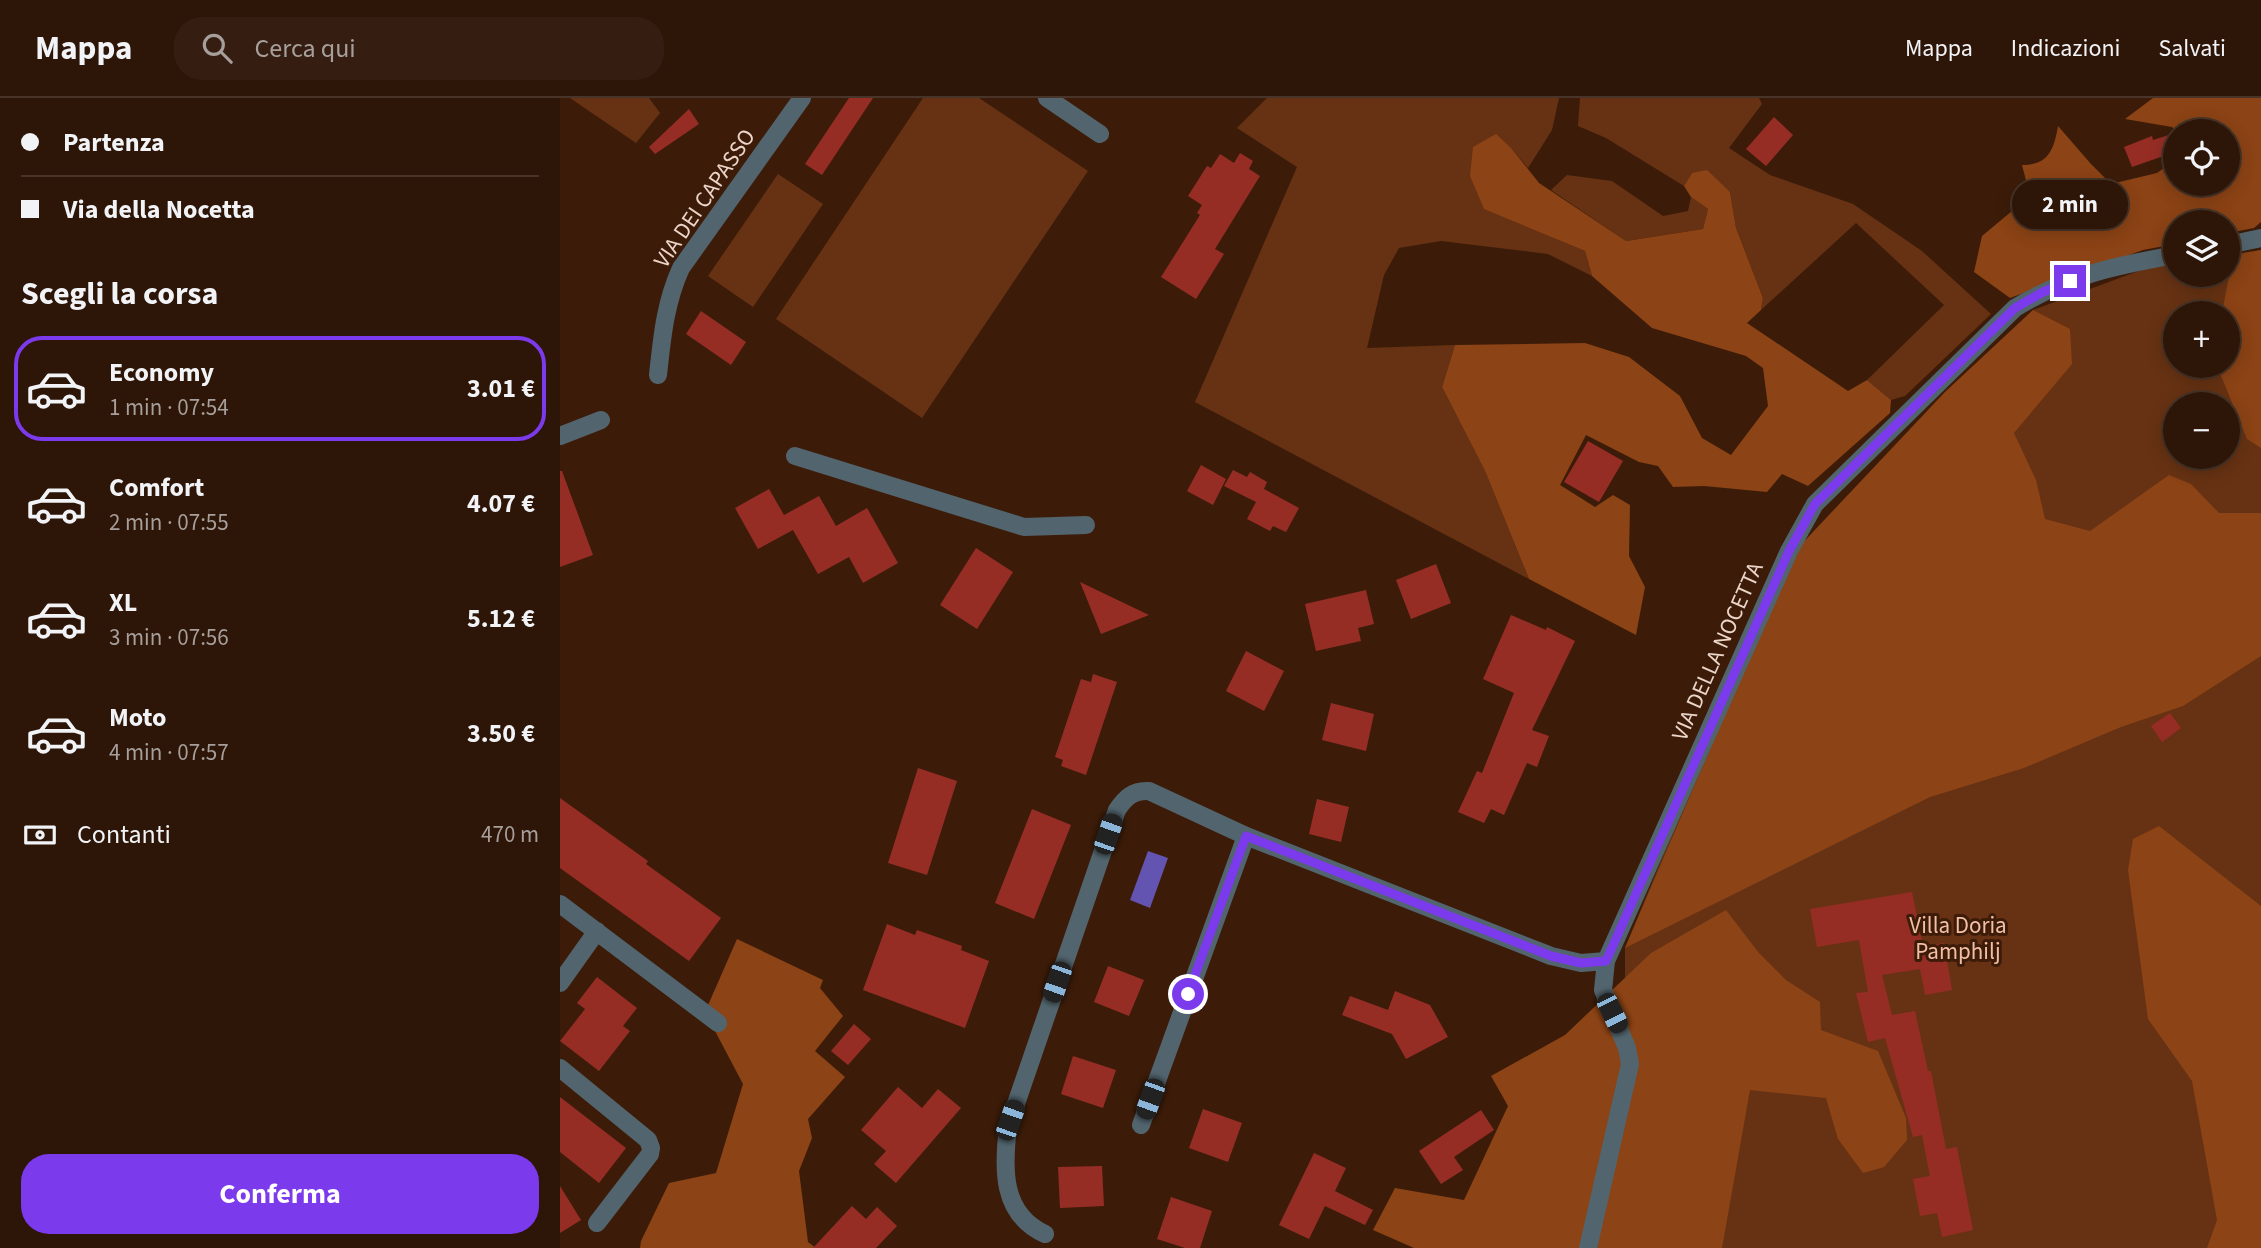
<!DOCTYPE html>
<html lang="it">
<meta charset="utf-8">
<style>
body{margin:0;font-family:"Source Sans 3",sans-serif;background:#351e11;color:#f1f3f6;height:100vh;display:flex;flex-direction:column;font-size:26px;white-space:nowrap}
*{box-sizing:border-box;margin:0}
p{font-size:23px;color:#a79f9b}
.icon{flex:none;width:38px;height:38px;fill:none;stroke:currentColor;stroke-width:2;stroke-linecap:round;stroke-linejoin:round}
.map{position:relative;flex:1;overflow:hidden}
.panel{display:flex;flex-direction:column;background:#2d1507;width:560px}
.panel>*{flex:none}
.banner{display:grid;align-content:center;height:154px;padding:0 21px;background:#2d1507}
.buttons{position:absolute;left:1603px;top:21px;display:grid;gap:14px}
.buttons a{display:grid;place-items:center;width:77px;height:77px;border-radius:50%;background:#2d1507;box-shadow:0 4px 18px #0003,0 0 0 2px #483428;font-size:35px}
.end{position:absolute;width:32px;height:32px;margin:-16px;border:9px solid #7c3aed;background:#fff;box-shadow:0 0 0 4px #fff}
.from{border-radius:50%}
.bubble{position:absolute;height:49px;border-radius:24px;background:#2d1507;box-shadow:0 4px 18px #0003,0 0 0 2px #483428;font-size:23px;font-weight:700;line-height:49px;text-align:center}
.car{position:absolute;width:21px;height:42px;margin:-21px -10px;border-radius:9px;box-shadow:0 0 5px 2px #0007;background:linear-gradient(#222 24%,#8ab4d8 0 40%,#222 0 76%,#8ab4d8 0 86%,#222 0)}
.banner b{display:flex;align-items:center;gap:24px;height:66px;font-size:26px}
.banner b+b{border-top:2px solid #483428}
.banner i{width:18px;height:18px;background:#f1f3f6}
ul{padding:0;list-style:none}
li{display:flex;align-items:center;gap:21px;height:105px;margin:0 14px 10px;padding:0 7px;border:4px solid transparent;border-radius:28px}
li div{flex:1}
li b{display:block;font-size:26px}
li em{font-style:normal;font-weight:700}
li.active{border-color:#7c3aed}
li>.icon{width:63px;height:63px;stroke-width:1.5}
h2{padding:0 21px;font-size:32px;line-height:84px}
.pay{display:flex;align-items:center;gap:18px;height:77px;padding:0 21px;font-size:26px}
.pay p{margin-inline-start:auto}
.action{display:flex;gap:14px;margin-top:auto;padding:14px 21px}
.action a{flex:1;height:80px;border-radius:28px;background:#7c3aed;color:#fff;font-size:28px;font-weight:700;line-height:80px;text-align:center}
header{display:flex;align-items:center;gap:42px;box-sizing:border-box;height:98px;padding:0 35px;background:#2d1507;border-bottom:2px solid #483428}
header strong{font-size:33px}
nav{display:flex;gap:38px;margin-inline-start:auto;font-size:24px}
.search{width:490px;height:63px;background:#351e11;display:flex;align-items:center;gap:18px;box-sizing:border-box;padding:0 24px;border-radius:28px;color:#a79f9b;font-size:26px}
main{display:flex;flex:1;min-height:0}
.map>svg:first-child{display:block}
.green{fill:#673213;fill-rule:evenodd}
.forest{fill:#8c4315}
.water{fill:#6454b1}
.building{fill:#962d25}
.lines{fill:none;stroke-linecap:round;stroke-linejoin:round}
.minor{stroke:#52656e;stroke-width:18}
.route{stroke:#7c3aed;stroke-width:9}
.labels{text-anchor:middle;stroke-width:6;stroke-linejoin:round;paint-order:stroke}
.street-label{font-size:23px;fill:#ecd6ca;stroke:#3c1c09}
.park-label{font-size:23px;fill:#f2bfa5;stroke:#3c1c09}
</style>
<header>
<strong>Mappa</strong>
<div class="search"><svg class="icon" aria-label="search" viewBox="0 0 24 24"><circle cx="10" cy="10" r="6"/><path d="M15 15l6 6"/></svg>Cerca qui</div>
<nav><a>Mappa</a><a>Indicazioni</a><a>Salvati</a></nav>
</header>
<main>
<section class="panel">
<div class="banner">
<b><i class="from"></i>Partenza</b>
<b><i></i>Via della Nocetta</b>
</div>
<h2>Scegli la corsa</h2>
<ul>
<li class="active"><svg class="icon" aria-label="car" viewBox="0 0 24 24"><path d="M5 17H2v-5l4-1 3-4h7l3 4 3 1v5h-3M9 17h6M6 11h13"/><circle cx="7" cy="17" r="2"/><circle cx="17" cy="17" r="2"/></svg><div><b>Economy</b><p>1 min · 07:54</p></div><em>3.01 €</em></li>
<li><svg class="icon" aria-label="car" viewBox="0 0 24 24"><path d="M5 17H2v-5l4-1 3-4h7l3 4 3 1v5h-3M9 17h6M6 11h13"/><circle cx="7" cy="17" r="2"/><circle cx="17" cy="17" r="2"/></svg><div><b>Comfort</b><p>2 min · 07:55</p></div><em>4.07 €</em></li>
<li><svg class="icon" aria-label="car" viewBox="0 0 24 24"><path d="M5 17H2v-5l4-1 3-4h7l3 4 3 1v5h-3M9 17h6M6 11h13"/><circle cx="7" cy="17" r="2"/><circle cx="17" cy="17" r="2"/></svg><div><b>XL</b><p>3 min · 07:56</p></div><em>5.12 €</em></li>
<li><svg class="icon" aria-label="car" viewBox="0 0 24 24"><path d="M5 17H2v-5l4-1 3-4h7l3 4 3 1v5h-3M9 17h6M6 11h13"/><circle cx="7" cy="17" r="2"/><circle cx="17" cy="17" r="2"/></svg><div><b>Moto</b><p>4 min · 07:57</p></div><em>3.50 €</em></li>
</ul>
<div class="pay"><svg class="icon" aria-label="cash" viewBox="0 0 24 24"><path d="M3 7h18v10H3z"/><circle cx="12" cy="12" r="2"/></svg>Contanti<p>470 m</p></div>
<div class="action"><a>Conferma</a></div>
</section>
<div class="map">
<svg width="1701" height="1150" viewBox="0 0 1701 1150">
<rect width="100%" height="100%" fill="#3c1c09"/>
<path class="green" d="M 10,0 L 89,0 L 100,15 L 76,45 Z
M 363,0 L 419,0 L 528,73 L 362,320 L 216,221 Z
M 707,0 L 999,0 L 992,32 L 968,70 L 952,51 L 925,111 L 1025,153 L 1032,178 L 988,156 L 881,143 L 839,150 L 824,177 L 807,250 L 895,247 L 882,289 L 925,373 L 969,481 L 635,304 L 737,69 L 677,30 Z
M 1020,0 L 1199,0 L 1202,6 L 1169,50 L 1210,77 L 1293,106 L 1362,153 L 1431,216 L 1345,298 L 1331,302 L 1307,282 L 1384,207 L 1296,125 L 1201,212 L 1203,200 L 1176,130 L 1170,94 L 1132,75 L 1124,88 L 1046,40 L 1018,28 Z
M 218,76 L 263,106 L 193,209 L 148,178 Z
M 1007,77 L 1052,83 L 1103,118 L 1128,113 L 1131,99 L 1148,111 L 1143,131 L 1066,143 L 991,92 Z
M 1701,152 L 1701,1150 L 1044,1150 L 1065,888 L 1065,850 L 1170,595 L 1384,295 L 1473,212 L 1584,171 L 1615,166 L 1615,177 L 1668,177 L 1668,157 ZM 1615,215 L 1668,215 L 1668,268 L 1615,268 ZM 1615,306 L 1668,306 L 1668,359 L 1615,359 Z"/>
<path class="forest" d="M 1593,0 L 1701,0 L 1701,124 L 1694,130 L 1668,135 L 1668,124 L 1615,124 L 1615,146 L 1583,152 L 1450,200 L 1414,174 L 1422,138 L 1470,98 L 1462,67 C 1489,67 1494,51 1498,28 L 1531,66 L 1551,86 L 1597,75 L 1615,62 L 1615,86 L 1668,86 L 1668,33 L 1617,33 L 1612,29 L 1565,21 Z
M 936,36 L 952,51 L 979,85 L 1066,143 L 1143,131 L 1148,111 L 1131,99 L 1124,88 L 1132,75 L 1147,72 L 1170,94 L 1176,130 L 1203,200 L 1201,212 L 1187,225 L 1288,293 L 1307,282 L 1331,302 L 1330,315 L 1248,388 L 1222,376 L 1207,394 L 1144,388 L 1113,389 L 1098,368 L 1079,364 L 1026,337 L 1000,387 L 1035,409 L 1053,397 L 1070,407 L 1069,458 L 1085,489 L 1076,537 L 969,481 L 925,373 L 882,289 L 895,247 L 1025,245 L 1069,259 L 1120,298 L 1142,340 L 1171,357 L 1208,308 L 1203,270 L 1186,258 L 1092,230 L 1032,178 L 1025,153 L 924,111 L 910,78 L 913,49 Z
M 1701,152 L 1701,350 L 1687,341 L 1657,268 L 1668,268 L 1668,215 L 1662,215 L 1673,157 Z
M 1473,212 L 1510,231 L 1512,266 L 1454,335 L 1476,382 L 1485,421 L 1530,433 L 1609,377 L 1631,386 L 1659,415 L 1701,415 L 1701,558 L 1623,608 L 1561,629 L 1464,670 L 1370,699 L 1065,850 L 1235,453 L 1384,295 Z
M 1599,728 L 1701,808 L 1701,1150 L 1647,1150 L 1657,1122 L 1632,983 L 1588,921 L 1568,772 L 1573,741 Z
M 1166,812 L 1199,855 L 1226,882 L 1260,904 L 1261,932 L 1318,953 L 1346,1020 L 1347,1042 L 1324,1069 L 1303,1075 L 1278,1041 L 1266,1000 L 1190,992 L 1162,1150 L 854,1150 L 813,1132 L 835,1090 L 904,1102 L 948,1008 L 931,978 L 1005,937 L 1091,855 Z
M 177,841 L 263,882 L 260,890 L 283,918 L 255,953 L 285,979 L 248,1021 L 252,1040 L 239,1073 L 248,1144 L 256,1150 L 80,1150 L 81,1143 L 109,1085 L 156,1075 L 183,986 L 145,914 Z"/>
<path class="water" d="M 588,753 L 608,760 L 590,810 L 570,802 Z"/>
<path class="building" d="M 289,0 L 313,0 L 262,77 L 245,66 Z
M 129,11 L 139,26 L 95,56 L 89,49 Z
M 1214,19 L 1233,37 L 1206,68 L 1186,51 Z
M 1615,35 L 1615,54 L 1572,69 L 1564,49 L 1592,38 L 1593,42 Z
M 680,55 L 693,63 L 689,71 L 700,78 L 655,151 L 664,156 L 636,201 L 601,179 L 640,117 L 637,115 L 642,107 L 628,98 L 647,68 L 651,70 L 660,56 L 674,65 Z
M 141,213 L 186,244 L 171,267 L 126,236 Z
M 1028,343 L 1063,363 L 1039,404 L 1004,384 Z
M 641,367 L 666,381 L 653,407 L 627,393 Z
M 673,372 L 687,379 L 690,374 L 707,384 L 704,391 L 739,410 L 726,434 L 713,428 L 710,433 L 687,421 L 696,404 L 664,388 Z
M 0,373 L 2,373 L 33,457 L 0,469 Z
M 209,391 L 224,417 L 259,398 L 276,428 L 307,410 L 338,465 L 303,485 L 289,459 L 258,476 L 233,432 L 198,451 L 175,410 Z
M 416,450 L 453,474 L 417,531 L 380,507 Z
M 876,466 L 891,505 L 851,521 L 836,482 Z
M 520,484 L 589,517 L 541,536 Z
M 806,492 L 814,526 L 798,530 L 801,543 L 756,553 L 745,506 Z
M 951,517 L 986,532 L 987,529 L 1015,543 L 972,632 L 989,638 L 977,669 L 967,665 L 944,717 L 931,711 L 924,725 L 898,714 L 917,673 L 922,675 L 954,595 L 923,581 Z
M 686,553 L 724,573 L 704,613 L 666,593 Z
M 533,576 L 557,584 L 526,677 L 501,668 L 503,662 L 495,659 L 521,581 L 531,584 Z
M 771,605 L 814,616 L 806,653 L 762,642 Z
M 1610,615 L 1621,630 L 1602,644 L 1591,628 Z
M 358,670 L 397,683 L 367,777 L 328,765 Z
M 0,700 L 88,763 L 86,766 L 161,820 L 129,863 L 0,770 Z
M 757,701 L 789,709 L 781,744 L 749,736 Z
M 472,711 L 511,727 L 474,821 L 435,805 Z
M 1352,794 L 1363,848 L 1384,845 L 1392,892 L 1365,897 L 1360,871 L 1322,877 L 1332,917 L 1355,913 L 1368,973 L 1371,973 L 1386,1051 L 1397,1049 L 1413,1132 L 1382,1139 L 1377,1115 L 1360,1118 L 1353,1081 L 1370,1078 L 1362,1037 L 1353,1039 L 1325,940 L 1308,944 L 1296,895 L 1308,894 L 1299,842 L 1257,849 L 1250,811 Z
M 327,826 L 355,837 L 357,832 L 402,848 L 401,852 L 429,863 L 405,930 L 303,892 Z
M 548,868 L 584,882 L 569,918 L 534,904 Z
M 37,879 L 77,910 L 63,928 L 70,933 L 39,973 L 0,943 L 25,911 L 17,905 Z
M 835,893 L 870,907 L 888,939 L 846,961 L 832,936 L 782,917 L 790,898 L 828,912 Z
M 294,926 L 311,941 L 288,967 L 271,953 Z
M 513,958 L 556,972 L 543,1010 L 501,996 Z
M 338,989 L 362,1010 L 378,991 L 401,1010 L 336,1085 L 314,1066 L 326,1053 L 301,1032 Z
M 0,999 L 66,1050 L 39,1085 L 0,1054 Z
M 643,1011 L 682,1025 L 668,1064 L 629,1050 Z
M 921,1012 L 934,1032 L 894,1059 L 903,1072 L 881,1086 L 859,1053 Z
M 754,1055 L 786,1070 L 775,1093 L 813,1112 L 805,1127 L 765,1108 L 749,1141 L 719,1127 Z
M 542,1068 L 544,1108 L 500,1110 L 498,1069 Z
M 0,1088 L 21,1122 L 0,1135 Z
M 611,1099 L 652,1113 L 640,1150 L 625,1150 L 597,1141 Z
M 292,1108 L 306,1121 L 317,1109 L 337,1128 L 316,1150 L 253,1150 Z"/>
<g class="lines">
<path class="minor" d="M 487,0 L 540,36
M 1668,147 L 1701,140
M 98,277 C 102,240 105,205 121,170 L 242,0
M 0,338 L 41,322
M 235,358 L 464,429 L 526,427
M 0,806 L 158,925
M 0,885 L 37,833
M 0,970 L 88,1042 L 91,1050 L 90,1056 L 37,1125
M 581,1027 L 686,738
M 485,1136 C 441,1116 443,1070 448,1029 L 557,712 C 565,700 573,692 589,693 L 686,738 L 991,858 L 1021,865 L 1046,863
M 1028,1150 L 1070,966 L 1067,950 L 1043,892 L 1046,863 L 1229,453 L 1255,406 L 1455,210 C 1510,177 1554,168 1615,157"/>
</g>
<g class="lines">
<path class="route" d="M 628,896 L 686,738 L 991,858 L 1021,865 L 1046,863 L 1229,453 L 1255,406 L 1455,210 L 1483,194 L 1510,183"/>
</g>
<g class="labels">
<g class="street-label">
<text transform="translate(144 100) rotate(-56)" y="8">VIA DEI CAPASSO</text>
<text transform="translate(1157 553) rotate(-66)" y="8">VIA DELLA NOCETTA</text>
</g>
<g class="park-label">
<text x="1398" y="835">Villa Doria<tspan x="1398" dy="26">Pamphilj</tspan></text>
</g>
</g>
</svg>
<div class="buttons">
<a><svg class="icon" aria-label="locate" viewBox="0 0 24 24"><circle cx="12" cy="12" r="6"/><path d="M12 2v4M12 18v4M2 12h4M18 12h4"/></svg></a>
<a><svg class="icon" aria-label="layers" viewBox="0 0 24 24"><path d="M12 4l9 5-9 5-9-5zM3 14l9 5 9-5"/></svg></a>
<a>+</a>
<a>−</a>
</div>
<i class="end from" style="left:628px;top:896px"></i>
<i class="end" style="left:1510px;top:183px"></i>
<div class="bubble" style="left:1452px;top:82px;width:116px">2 min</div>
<i class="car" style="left:548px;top:736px;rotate:19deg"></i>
<i class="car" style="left:497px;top:884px;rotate:199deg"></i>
<i class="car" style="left:1052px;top:915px;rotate:154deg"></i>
<i class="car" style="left:590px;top:1001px;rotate:200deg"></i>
<i class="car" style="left:450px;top:1022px;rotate:19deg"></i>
</div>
</main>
